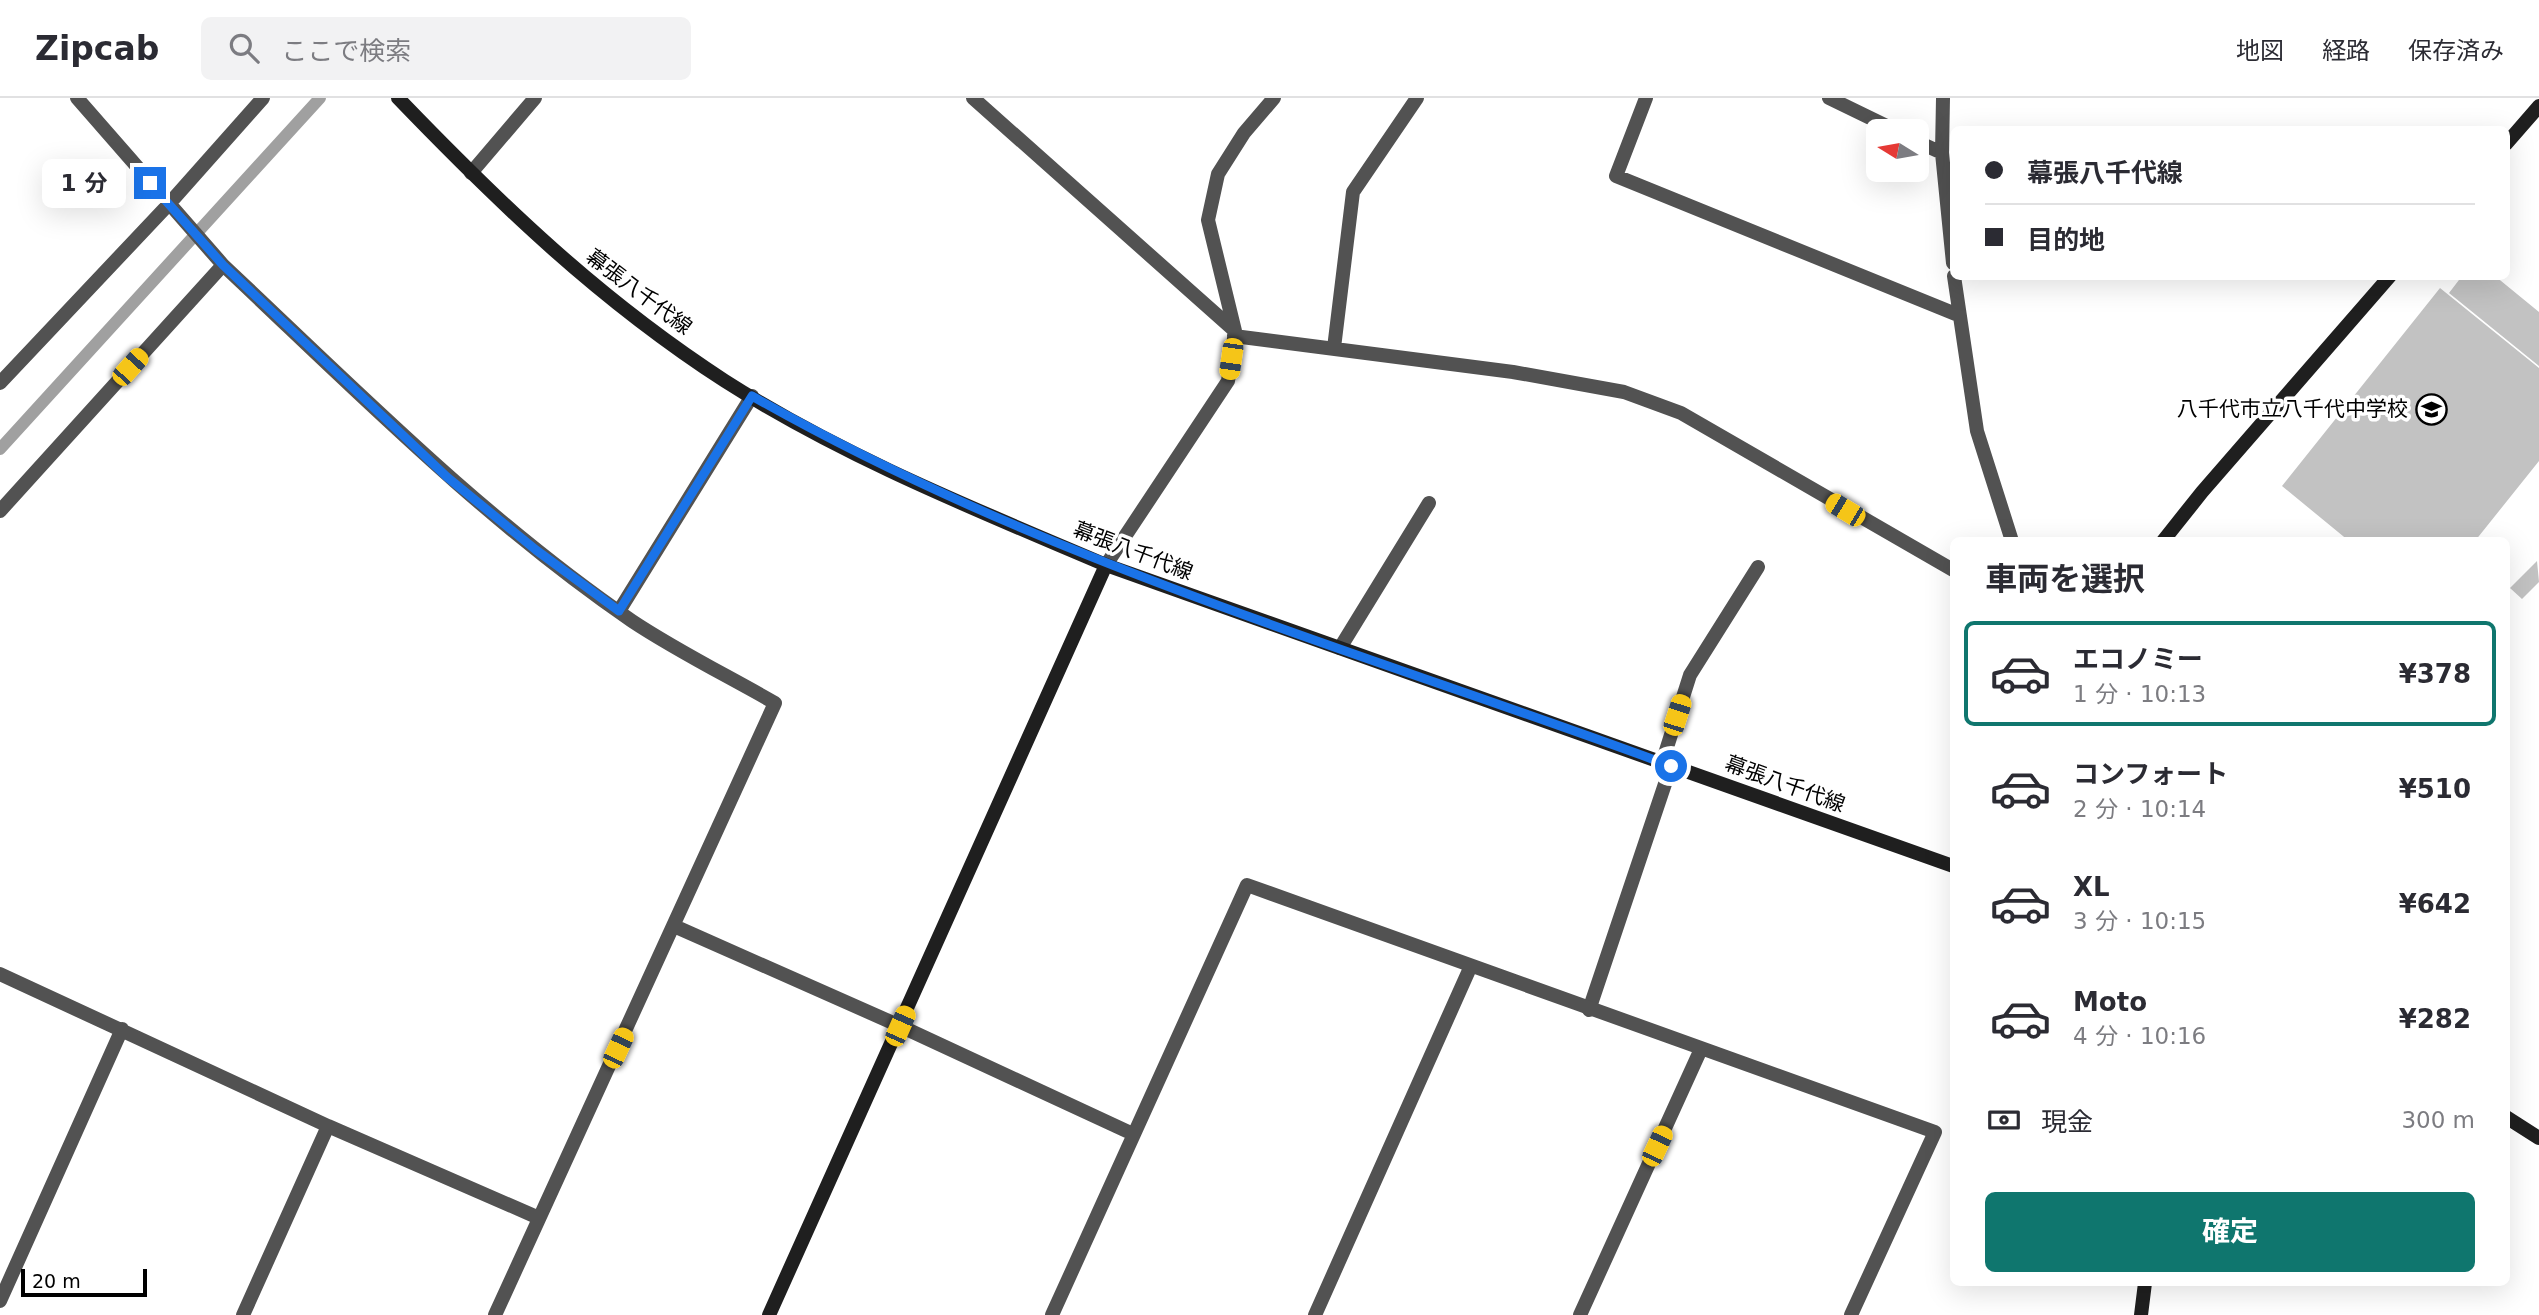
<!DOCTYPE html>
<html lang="ja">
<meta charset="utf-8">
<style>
body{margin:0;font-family:"DejaVu Sans","Noto Sans JP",sans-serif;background:#f2f2f3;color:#2b2b33;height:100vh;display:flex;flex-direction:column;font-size:26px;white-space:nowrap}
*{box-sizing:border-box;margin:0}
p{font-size:23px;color:#7c7c81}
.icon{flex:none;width:38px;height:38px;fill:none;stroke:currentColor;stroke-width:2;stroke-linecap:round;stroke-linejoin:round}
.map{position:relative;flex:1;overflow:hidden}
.drawer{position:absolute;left:1950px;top:439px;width:560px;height:749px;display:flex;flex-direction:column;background:#fff;border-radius:10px;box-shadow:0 7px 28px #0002}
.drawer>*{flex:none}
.banner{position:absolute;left:1950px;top:28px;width:560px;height:154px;border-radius:10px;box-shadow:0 7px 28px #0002;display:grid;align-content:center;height:154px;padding:0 35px;background:#fff}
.needle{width:46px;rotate:281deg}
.buttons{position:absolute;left:1866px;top:21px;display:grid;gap:14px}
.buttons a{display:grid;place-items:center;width:63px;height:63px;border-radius:10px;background:#fff;box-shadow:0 7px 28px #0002;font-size:35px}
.scale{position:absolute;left:21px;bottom:18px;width:126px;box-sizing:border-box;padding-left:7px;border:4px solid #000;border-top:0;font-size:19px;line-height:24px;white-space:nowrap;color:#000;-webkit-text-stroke:5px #fff;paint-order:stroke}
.end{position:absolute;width:32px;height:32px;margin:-16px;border:9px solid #1a73e8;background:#fff;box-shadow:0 0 0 4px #fff}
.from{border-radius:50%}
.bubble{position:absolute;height:49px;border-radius:10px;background:#fff;box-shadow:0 7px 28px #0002;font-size:23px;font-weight:700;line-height:49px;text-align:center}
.car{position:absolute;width:21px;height:42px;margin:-21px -10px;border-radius:9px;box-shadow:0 0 5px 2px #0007;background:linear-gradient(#f5c518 24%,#345 0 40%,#f5c518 0 76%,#345 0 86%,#f5c518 0)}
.banner b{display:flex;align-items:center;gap:24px;height:66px;font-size:26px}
.banner b+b{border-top:2px solid #e1e1e2}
.banner i{width:18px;height:18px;background:#2b2b33}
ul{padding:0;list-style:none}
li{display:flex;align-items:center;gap:21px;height:105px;margin:0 14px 10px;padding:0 21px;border:4px solid transparent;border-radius:10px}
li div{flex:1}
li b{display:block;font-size:26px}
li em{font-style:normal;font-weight:700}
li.active{border-color:#0f766e}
li>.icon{width:63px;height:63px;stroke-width:1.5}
h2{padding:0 35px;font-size:32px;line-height:84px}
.pay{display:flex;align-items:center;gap:18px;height:77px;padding:0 35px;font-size:26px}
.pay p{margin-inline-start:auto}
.action{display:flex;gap:14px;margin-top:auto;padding:14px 35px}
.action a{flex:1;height:80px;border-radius:10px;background:#0f766e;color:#fff;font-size:28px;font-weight:700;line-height:80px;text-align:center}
header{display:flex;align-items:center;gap:42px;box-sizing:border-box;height:98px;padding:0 35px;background:#fff;border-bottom:2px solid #e1e1e2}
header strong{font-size:33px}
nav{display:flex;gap:38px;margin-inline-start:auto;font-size:24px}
.search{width:490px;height:63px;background:#f2f2f3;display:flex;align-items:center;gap:18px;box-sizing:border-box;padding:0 24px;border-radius:10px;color:#7c7c81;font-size:26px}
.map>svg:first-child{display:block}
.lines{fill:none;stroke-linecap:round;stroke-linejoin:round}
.stream{stroke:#a0a0a0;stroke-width:12}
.building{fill:#c2c2c2}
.lane{stroke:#525252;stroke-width:14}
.street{stroke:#525252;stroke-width:14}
.secondary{stroke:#1f1f1f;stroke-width:14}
.route{stroke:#1a73e8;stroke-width:9}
.labels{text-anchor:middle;stroke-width:7;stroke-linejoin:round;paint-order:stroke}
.street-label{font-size:21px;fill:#000;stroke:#fff}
.poi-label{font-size:21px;fill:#000;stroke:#fff;text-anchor:end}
</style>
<header>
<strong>Zipcab</strong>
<div class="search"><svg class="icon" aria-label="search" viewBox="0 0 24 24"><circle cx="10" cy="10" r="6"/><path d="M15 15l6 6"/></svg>ここで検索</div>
<nav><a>地図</a><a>経路</a><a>保存済み</a></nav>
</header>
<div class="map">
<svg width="2539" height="1217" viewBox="0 0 2539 1217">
<rect width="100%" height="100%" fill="#fff"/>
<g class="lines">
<path class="stream" d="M 0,351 L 320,0"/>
</g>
<path class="building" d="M 2462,178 L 2495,178 L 2539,214 L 2539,268 L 2449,195 Z
M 2440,190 L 2539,270 L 2539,363 L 2475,443 L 2349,443 L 2282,388 Z
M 2537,463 L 2539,484 L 2522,501 L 2510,490 Z"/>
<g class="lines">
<path class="lane" d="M 1340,550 L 1429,405
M 1662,665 L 1690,577 L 1758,469
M 1589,912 L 1671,668"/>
<path class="street" d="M 973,0 L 1235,233
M 1646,0 L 1616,78 L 1958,217
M 1829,0 L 1897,33
M 1943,0 L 1942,55 L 1953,165
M 1916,43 L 1942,55
M 471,75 L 535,0
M 223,167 C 355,291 482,420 632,523 C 677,553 728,578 775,605 L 495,1217
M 1954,178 L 1977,333 L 2012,443
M 1234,238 L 1513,274 L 1624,294 L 1681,315 L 1953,472
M 1334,250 L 1353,94 L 1417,0
M 0,285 L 168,107 L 263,0
M 0,413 L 223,167 L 77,0
M 1106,467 L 1228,283 L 1235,233 L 1208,122 L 1218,76 L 1244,35 L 1274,0
M 619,513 L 752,298
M 674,828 L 900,928 L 1133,1036
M 0,876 L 328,1028 L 539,1120
M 0,1203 L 122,931
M 243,1217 L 328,1028
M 1052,1217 L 1247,787 L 1935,1034 L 1851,1217
M 1315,1217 L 1470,870
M 1580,1217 L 1701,951"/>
<path class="secondary" d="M 398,0 C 501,107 600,202 725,283 C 844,359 977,412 1106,467 L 1953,768
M 2506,46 L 2539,8
M 2163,443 L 2202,394 L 2390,178
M 2506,1019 L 2539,1040
M 769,1217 L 1106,467
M 2141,1217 L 2145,1185"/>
</g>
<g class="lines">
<path class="route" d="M 150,85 L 223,167 L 447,379 L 536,452 L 619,513 L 752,298 C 1043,464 1360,553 1671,668"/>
</g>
<defs>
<symbol id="school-ring" viewBox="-11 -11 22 22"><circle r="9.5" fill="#fff" stroke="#000" stroke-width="1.5"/><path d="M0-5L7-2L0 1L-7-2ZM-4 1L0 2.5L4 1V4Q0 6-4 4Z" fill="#000"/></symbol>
</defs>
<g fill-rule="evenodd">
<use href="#school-ring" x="2414" y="294" width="35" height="35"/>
</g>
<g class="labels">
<g class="street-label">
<text transform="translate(639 194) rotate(37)" y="7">幕張八千代線</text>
<text transform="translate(1133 453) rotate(21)" y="7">幕張八千代線</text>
<text transform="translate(1785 686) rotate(20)" y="7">幕張八千代線</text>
</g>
<g class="poi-label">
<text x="2408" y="318">八千代市立八千代中学校</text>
</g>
</g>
</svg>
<div class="buttons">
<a><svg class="needle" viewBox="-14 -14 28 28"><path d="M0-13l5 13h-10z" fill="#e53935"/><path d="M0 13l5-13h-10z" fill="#7c7c81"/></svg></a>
</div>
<div class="scale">20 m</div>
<i class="end from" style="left:1671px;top:668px"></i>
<i class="end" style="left:150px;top:85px"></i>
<div class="bubble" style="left:42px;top:61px;width:84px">1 分</div>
<i class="car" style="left:1231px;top:261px;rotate:188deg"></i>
<i class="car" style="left:130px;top:269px;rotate:42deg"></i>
<i class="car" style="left:1845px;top:412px;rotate:301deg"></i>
<i class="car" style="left:1677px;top:617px;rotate:18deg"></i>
<i class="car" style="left:900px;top:928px;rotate:24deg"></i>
<i class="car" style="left:618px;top:950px;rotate:25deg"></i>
<i class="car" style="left:1657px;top:1048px;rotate:25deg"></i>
<div class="banner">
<b><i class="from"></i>幕張八千代線</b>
<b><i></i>目的地</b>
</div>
<section class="drawer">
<h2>車両を選択</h2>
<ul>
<li class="active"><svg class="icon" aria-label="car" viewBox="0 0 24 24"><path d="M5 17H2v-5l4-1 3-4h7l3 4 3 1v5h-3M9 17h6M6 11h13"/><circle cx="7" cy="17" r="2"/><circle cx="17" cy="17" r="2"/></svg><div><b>エコノミー</b><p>1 分 · 10:13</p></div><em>¥378</em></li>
<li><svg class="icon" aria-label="car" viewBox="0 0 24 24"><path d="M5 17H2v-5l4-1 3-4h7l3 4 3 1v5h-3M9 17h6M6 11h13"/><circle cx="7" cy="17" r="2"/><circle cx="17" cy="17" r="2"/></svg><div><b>コンフォート</b><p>2 分 · 10:14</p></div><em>¥510</em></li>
<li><svg class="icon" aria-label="car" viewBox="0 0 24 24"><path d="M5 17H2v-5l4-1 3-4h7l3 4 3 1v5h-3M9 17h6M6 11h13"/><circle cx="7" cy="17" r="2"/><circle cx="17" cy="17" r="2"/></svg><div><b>XL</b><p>3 分 · 10:15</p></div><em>¥642</em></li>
<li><svg class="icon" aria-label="car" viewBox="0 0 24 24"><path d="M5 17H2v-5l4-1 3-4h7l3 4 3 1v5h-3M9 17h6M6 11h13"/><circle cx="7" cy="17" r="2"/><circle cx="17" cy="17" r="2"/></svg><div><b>Moto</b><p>4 分 · 10:16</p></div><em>¥282</em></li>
</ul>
<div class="pay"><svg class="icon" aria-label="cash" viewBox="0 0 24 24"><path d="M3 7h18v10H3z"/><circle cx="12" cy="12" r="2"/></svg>現金<p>300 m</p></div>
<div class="action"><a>確定</a></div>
</section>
</div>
